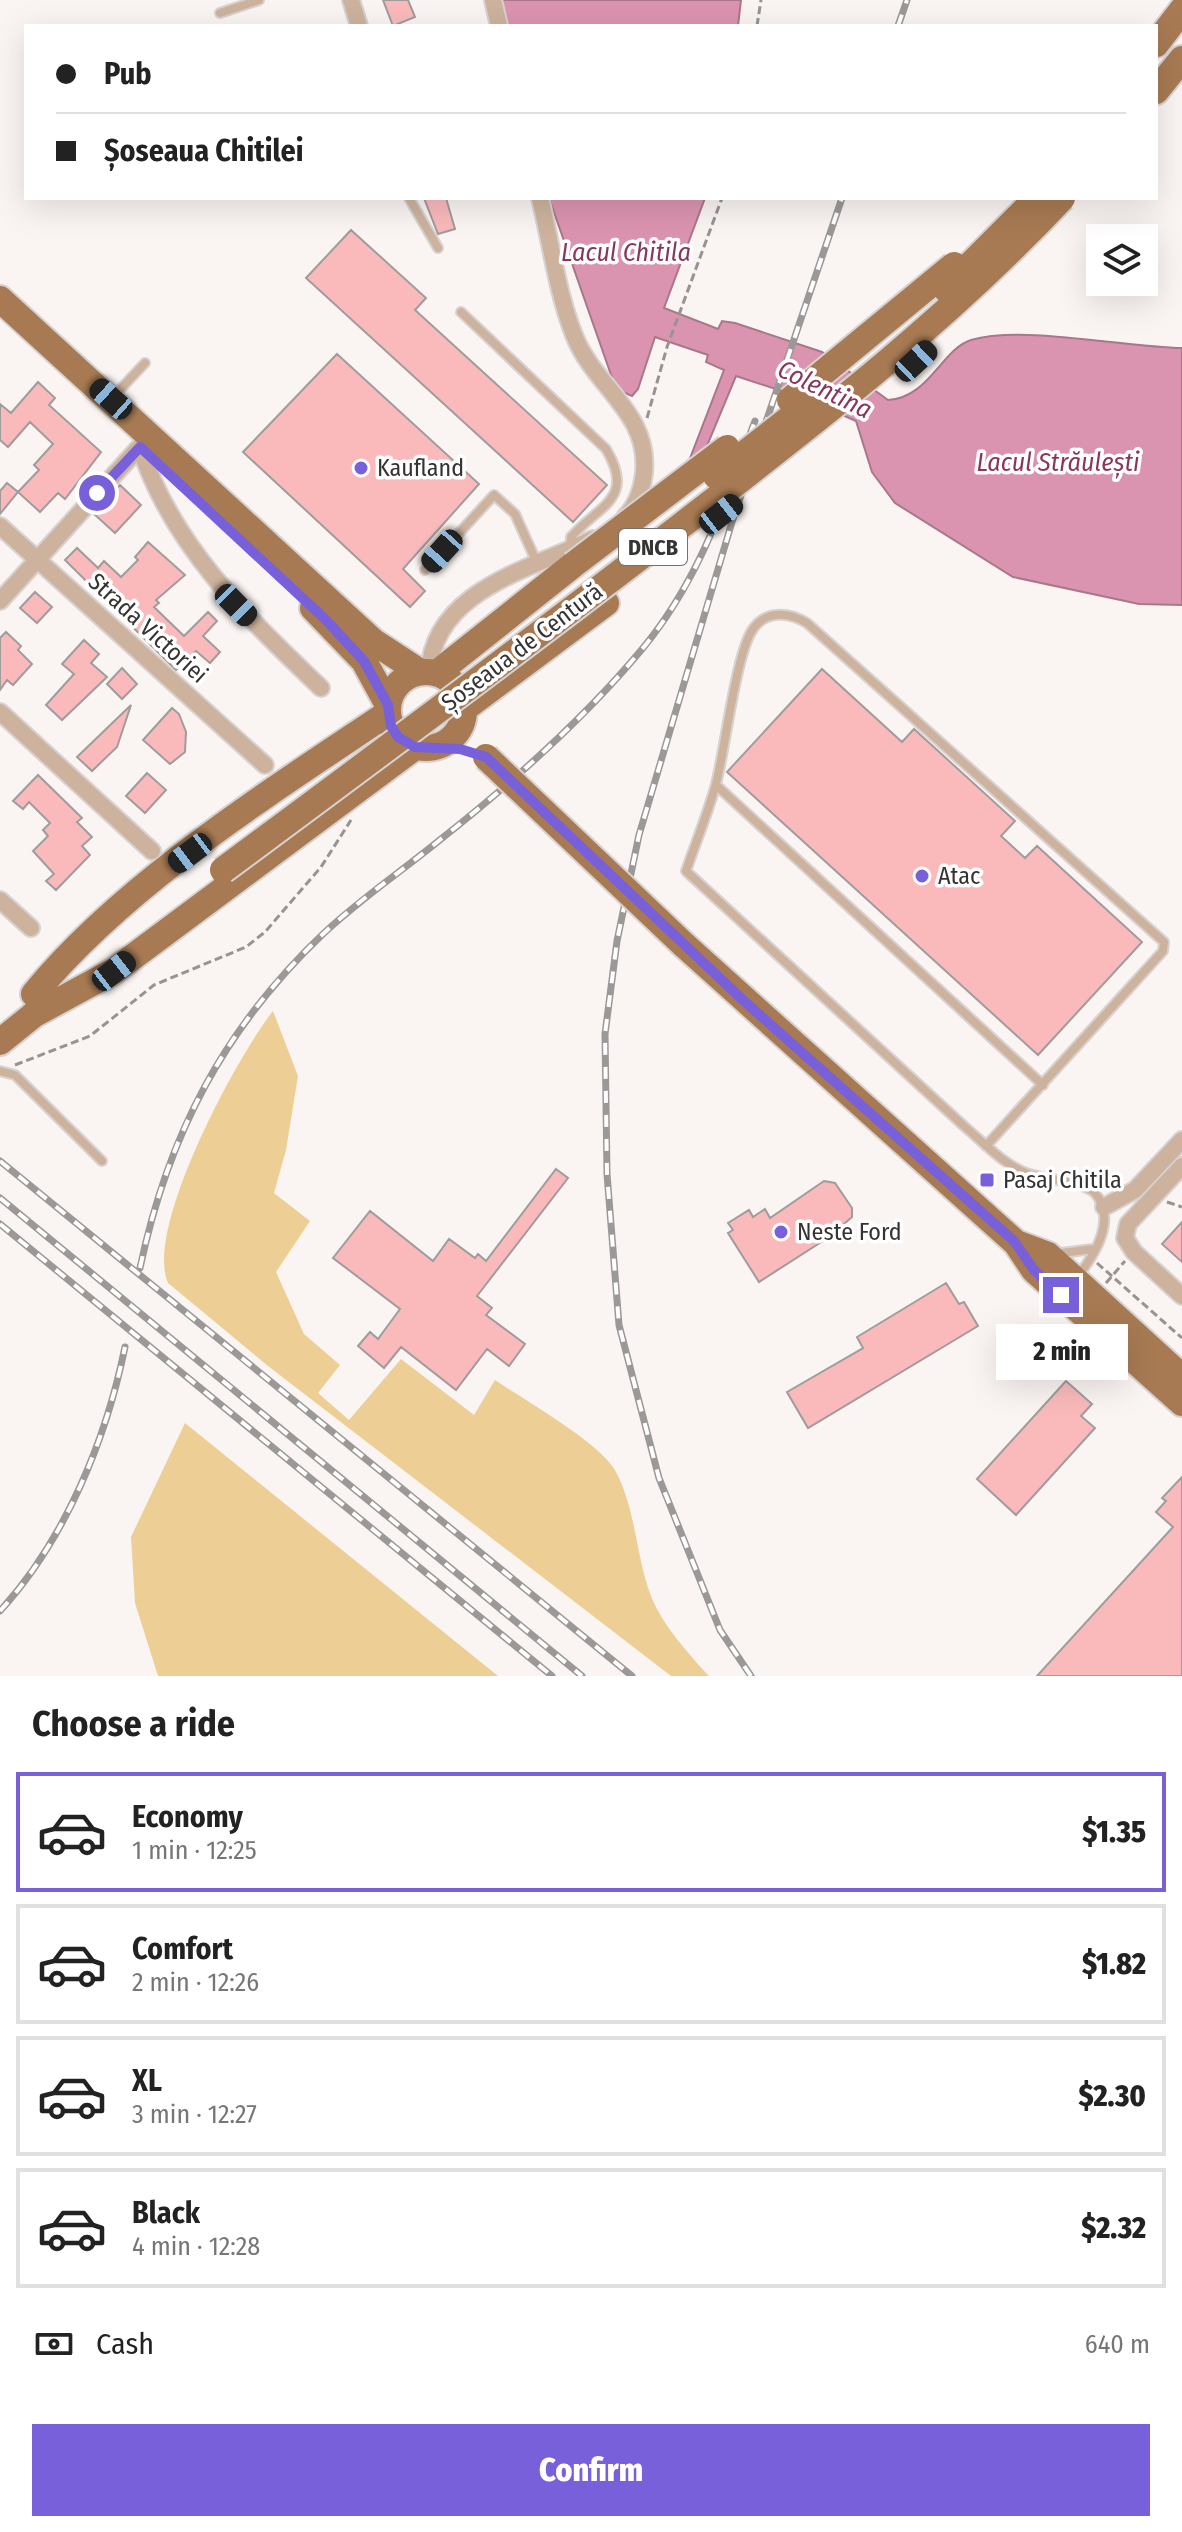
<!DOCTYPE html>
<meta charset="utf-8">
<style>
body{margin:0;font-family:"Fira Sans Condensed",sans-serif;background:#f6f6f6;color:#222;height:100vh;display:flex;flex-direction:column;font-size:30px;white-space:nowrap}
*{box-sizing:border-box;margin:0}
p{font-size:26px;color:#767676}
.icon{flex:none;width:44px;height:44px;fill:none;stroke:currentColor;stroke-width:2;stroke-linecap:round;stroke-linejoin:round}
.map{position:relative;height:1676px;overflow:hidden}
.drawer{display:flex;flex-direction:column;background:#fff;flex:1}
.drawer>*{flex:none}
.guide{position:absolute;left:24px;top:24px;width:1134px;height:176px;border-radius:0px;box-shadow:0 8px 32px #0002;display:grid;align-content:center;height:176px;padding:0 32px;background:#fff}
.buttons{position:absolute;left:1086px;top:224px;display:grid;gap:16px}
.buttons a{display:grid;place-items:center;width:72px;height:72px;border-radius:0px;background:#fff;box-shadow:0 8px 32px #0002;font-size:40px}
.end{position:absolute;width:36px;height:36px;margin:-18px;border:10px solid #7760da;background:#fff;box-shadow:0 0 0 4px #fff}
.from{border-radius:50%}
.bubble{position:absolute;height:56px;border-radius:0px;background:#fff;box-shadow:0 8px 32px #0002;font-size:26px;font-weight:800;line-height:56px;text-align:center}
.car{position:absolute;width:24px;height:48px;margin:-24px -12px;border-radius:10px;box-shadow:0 0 6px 2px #0007;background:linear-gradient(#222 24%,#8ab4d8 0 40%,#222 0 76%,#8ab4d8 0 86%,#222 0)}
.guide b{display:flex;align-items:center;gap:28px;height:76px;font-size:30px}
.guide b+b{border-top:2px solid #e0e0e0}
.guide i{width:20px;height:20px;background:#222}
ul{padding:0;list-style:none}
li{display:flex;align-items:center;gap:24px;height:120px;margin:0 16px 12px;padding:0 16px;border:4px solid #e0e0e0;border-radius:0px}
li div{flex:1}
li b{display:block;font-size:30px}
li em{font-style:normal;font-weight:800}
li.selected{border-color:#7760da}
li>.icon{width:72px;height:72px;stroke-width:1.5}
h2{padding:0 32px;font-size:36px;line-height:96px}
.pay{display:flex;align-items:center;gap:20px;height:88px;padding:0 32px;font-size:30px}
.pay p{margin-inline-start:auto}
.action{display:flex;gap:16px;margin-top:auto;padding:16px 32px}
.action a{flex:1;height:92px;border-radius:0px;background:#7760da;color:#fff;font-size:32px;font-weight:800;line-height:92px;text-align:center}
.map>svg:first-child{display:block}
.green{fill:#edcf95}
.water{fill:#db94b0;stroke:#a9778a;stroke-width:2}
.building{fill:#fababc;stroke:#a09c9c;stroke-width:2}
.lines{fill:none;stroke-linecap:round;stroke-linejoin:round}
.lane-casing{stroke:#d7d2d0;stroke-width:12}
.street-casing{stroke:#d7d2d0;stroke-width:20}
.primary-casing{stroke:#d7d2d0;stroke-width:30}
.path{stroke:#969392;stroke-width:3;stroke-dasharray:8 4;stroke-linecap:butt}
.lane{stroke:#cdb39e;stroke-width:8}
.street{stroke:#cdb39e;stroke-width:16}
.primary{stroke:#a77a53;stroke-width:26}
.rail-casing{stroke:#9b9897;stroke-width:7}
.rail{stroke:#fff;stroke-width:4;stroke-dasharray:12;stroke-linecap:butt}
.primary-bridge-casing{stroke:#d7d2d0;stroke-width:30;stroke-linecap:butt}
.primary-bridge{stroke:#a77a53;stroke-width:26}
.route{stroke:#7760da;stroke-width:10}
.poi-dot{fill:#7760da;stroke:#fff;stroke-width:3}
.labels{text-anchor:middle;stroke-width:7;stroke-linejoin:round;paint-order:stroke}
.shield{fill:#fff;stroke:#727170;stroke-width:2}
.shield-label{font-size:22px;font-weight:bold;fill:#353433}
.poi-label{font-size:24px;fill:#353433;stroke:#fff;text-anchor:start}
.street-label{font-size:24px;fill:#353433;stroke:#fff}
.water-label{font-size:26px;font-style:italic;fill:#8a365c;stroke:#fff}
</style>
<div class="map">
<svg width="1182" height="1676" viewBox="0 0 1182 1676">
<rect width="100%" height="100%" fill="#faf5f3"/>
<path class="green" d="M 273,1011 L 298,1076 L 286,1150 L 274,1193 L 310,1221 L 276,1272 L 304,1334 L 340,1365 L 318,1393 L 349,1420 L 401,1359 L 474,1415 L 495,1380 C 524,1400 601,1443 616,1472 C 636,1510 636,1557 651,1596 C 663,1626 688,1653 709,1676 L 671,1676 L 268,1366 L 168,1283 C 144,1229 237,1056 273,1011 Z
M 185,1423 L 498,1676 L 158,1676 L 135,1603 L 131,1537 Z"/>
<path class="water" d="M 500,0 L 741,0 L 738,26 L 507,26 Z
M 549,198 L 705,198 L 664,308 L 718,329 L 722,321 L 735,323 L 822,352 L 888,400 C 929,398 942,349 971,340 C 1023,325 1123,347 1182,348 L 1182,605 L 1139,604 L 1013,577 L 895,503 L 872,472 L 856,421 L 806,399 L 736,376 L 699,465 L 689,461 L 724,370 L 706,362 L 708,355 L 655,337 L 638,389 L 632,396 L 616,389 Z"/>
<path class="building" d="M 383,0 L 408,0 L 415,17 L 393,26 Z
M 424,198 L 446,198 L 455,229 L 438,234 Z
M 351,230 L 426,298 L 415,310 L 607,485 L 573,522 L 306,278 Z
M 337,354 L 479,484 L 403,569 L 425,591 L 410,607 L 243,452 Z
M 38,382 L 55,398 L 49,405 L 101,452 L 65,499 L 58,493 L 40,512 L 18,492 L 39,470 L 34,465 L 53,444 L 30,422 L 8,447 L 0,440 L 0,404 L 11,413 Z
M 7,483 L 18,492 L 0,514 L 0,491 Z
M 120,485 L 141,505 L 115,533 L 94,514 Z
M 148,542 L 185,575 L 156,600 L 159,603 L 154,607 L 184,636 L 208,612 L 217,621 L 203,636 L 220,652 L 210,663 L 196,651 L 176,670 L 65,560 L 77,548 L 98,568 L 104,561 L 121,577 L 138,560 L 135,557 Z
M 35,592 L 52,607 L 37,623 L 20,608 Z
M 6,632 L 21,646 L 18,650 L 32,664 L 13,685 L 7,680 L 0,690 L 0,638 Z
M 84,640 L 99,654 L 91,663 L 107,677 L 62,720 L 46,705 L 74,674 L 62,664 Z
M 122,668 L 137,684 L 122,699 L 107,684 Z
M 822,669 L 902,742 L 914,729 L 1015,821 L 1001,836 L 1025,858 L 1037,846 L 1142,942 L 1038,1055 L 727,772 Z
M 131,705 L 117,747 L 92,771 L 77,757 Z
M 172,708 L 179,714 L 186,732 L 185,752 L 170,764 L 143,740 Z
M 147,773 L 166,790 L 145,813 L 126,796 Z
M 38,775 L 82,818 L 77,822 L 92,837 L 82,846 L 90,855 L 56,890 L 46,881 L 54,874 L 33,851 L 48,836 L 43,830 L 50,823 L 29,802 L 23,809 L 13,801 Z
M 556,1169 L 568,1178 L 477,1296 L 492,1308 L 486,1315 L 525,1344 L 509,1366 L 487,1349 L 456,1390 L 401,1347 L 384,1368 L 358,1346 L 370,1332 L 378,1339 L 400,1309 L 333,1258 L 370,1211 L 433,1261 L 449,1239 L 475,1258 L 478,1254 L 486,1261 Z
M 824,1181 L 835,1183 L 852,1208 L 852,1217 L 829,1237 L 759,1282 L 728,1233 L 733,1230 L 728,1223 L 749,1210 L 753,1217 L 765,1209 L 770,1218 Z
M 1182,1222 L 1182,1262 L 1162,1244 Z
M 946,1283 L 959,1304 L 964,1302 L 978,1326 L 808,1428 L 787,1392 L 863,1348 L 857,1337 Z
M 1066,1381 L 1092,1404 L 1081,1416 L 1095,1428 L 1016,1515 L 977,1479 Z
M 1182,1477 L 1182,1676 L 1037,1676 L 1173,1527 L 1156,1512 L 1166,1501 L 1162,1498 Z"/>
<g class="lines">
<defs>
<path id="lane" d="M 220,13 L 259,0
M 409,198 L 438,248
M 461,312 L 606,449 C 636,499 599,505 571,537 L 570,549
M 113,397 L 145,363
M 425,570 L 494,495 L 515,514 L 537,563
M 716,785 L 1043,1085
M 0,1071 L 15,1075 L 102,1161
M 986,1146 L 1163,951 L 1164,942 L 807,623 C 789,612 766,610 753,629 C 736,653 725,750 716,784 C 708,813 696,842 686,871 L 965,1127 C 984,1143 1003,1164 1026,1173 C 1048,1181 1075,1179 1094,1192 C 1118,1218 1095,1255 1077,1277
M 1054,1254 L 1093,1249"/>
<path id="street" d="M 351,0 L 359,26
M 493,0 L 499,26
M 540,198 C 551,243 557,292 574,335 C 594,387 650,412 644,473 C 642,491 637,505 625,517
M 140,447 C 172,546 248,618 321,688
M 0,526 L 265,765
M 0,601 L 144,442
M 429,672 C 434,590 531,569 593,539
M 0,712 L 152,851
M 0,900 L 31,928
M 1182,1166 L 1128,1224 L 1125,1238 L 1134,1252 L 1182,1296
M 1104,1207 L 1135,1190 L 1182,1140"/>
<path id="primary" d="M 1156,44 L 1182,10
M 1156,91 L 1182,59
M 0,299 L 374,642 L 420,672
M 313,608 L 364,661 L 388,705
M388 710a38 38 0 1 1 76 0a38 38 0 1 1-76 0Z
M 437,673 L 573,565
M 465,708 L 606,603
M 683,944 L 1016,1243 L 1034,1270 L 1182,1403
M 34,994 C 124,884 269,793 388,713
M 33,1015 L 114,971 L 415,747
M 0,1042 L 47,1004
M 1016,1243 L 1048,1255 L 1182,1377"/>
</defs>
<use href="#lane" class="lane-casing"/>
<use href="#street" class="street-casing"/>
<use href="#primary" class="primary-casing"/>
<path class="path" d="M 757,26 L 761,0
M 647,418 L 667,347 L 722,198
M 15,1065 L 90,1036 L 154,985 L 246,947 L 265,932 L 321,867 L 351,820
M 1167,1202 L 1182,1207
M 1097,1263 L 1182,1338
M 1106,1283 L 1125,1261"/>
<use href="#lane" class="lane"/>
<use href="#street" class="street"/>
<use href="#primary" class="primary"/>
<defs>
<path id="rail" d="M 898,26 L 907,0
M 0,1161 L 632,1676
M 0,1198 L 582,1676
M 0,1224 L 552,1676
M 140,1268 C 168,1135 224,1028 323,934 C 360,899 402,871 441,839 C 513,782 585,718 643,648 C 700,579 724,502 755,421
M 0,1611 C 65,1540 106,1440 125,1347
M 751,1676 L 720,1630 L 659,1478 L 619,1325 L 607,1174 L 605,1034 L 617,941 L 639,835 L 732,522 L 842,198"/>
</defs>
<use href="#rail" class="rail-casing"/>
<use href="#rail" class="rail"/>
<defs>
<path id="primary-bridge" d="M 946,289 L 1037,198
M 790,400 L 954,265
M 716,476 L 821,394
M 573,565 L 727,448
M 486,757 L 683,944
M 223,870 C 377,756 530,642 682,525 C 815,422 947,321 1062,198"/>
</defs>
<use href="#primary-bridge" class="primary-bridge-casing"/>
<use href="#primary-bridge" class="primary-bridge"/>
</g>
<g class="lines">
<path class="route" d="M 97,493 L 140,447 L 325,619 L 364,661 L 388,705 L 391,726 L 398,737 L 415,747 L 460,749 L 486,757 L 744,1001 L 1014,1241 L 1034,1270 L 1061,1295"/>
</g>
<g class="poi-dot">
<circle cx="361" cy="468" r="8"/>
<circle cx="922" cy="876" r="8"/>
<rect x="979" y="1172" width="16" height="16" rx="4"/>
<circle cx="781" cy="1232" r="8"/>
</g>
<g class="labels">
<rect class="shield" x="619" y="529" width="68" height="36" rx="6"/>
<g class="shield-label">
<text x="653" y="555">DNCB</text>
</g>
<g class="poi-label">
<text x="377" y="476">Kaufland</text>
<text x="938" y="884">Atac</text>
<text x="1003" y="1188">Pasaj Chitila</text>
<text x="797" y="1240">Neste Ford</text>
</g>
<g class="street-label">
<text transform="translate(148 628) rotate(42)" y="8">Strada Victoriei</text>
<text transform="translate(522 647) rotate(-37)" y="8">Șoseaua de Centură</text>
</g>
<g class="water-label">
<text x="626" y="261">Lacul Chitila</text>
<text transform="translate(825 389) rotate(26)" y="9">Colentina</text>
<text x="1058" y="471">Lacul Străulești</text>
</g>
</g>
</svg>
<div class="buttons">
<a><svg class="icon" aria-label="layers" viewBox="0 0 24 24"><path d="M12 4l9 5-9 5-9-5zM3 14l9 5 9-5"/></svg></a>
</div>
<i class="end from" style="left:97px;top:493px"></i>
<i class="end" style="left:1061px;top:1295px"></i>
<div class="bubble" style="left:996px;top:1324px;width:132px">2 min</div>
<i class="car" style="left:916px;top:361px;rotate:47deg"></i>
<i class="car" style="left:111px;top:399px;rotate:312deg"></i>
<i class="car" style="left:721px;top:514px;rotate:52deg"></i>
<i class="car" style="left:442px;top:551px;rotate:222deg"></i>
<i class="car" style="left:236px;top:605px;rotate:135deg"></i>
<i class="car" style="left:190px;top:853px;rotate:233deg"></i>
<i class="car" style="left:114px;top:971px;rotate:52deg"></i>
<div class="guide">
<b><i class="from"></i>Pub</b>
<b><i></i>Șoseaua Chitilei</b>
</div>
</div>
<section class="drawer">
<h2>Choose a ride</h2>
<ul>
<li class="selected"><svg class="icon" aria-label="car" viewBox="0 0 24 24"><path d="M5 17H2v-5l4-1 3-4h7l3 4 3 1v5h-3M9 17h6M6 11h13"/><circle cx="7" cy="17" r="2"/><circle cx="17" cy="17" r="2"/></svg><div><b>Economy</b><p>1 min · 12:25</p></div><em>$1.35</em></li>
<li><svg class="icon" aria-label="car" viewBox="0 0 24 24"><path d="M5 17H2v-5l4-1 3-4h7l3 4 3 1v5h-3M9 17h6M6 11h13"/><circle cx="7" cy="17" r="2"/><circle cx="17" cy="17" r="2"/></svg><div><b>Comfort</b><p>2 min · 12:26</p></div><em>$1.82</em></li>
<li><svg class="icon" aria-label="car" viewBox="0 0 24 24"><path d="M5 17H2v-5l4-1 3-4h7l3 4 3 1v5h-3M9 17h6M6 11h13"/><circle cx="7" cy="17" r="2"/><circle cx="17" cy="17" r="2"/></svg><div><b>XL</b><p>3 min · 12:27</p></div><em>$2.30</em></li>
<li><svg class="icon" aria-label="car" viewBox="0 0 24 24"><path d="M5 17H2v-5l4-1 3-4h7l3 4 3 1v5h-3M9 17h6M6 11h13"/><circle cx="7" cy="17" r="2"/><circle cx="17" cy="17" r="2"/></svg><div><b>Black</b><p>4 min · 12:28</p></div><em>$2.32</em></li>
</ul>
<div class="pay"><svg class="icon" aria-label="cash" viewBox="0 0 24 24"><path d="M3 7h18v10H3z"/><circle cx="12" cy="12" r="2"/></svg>Cash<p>640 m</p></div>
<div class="action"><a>Confirm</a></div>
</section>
